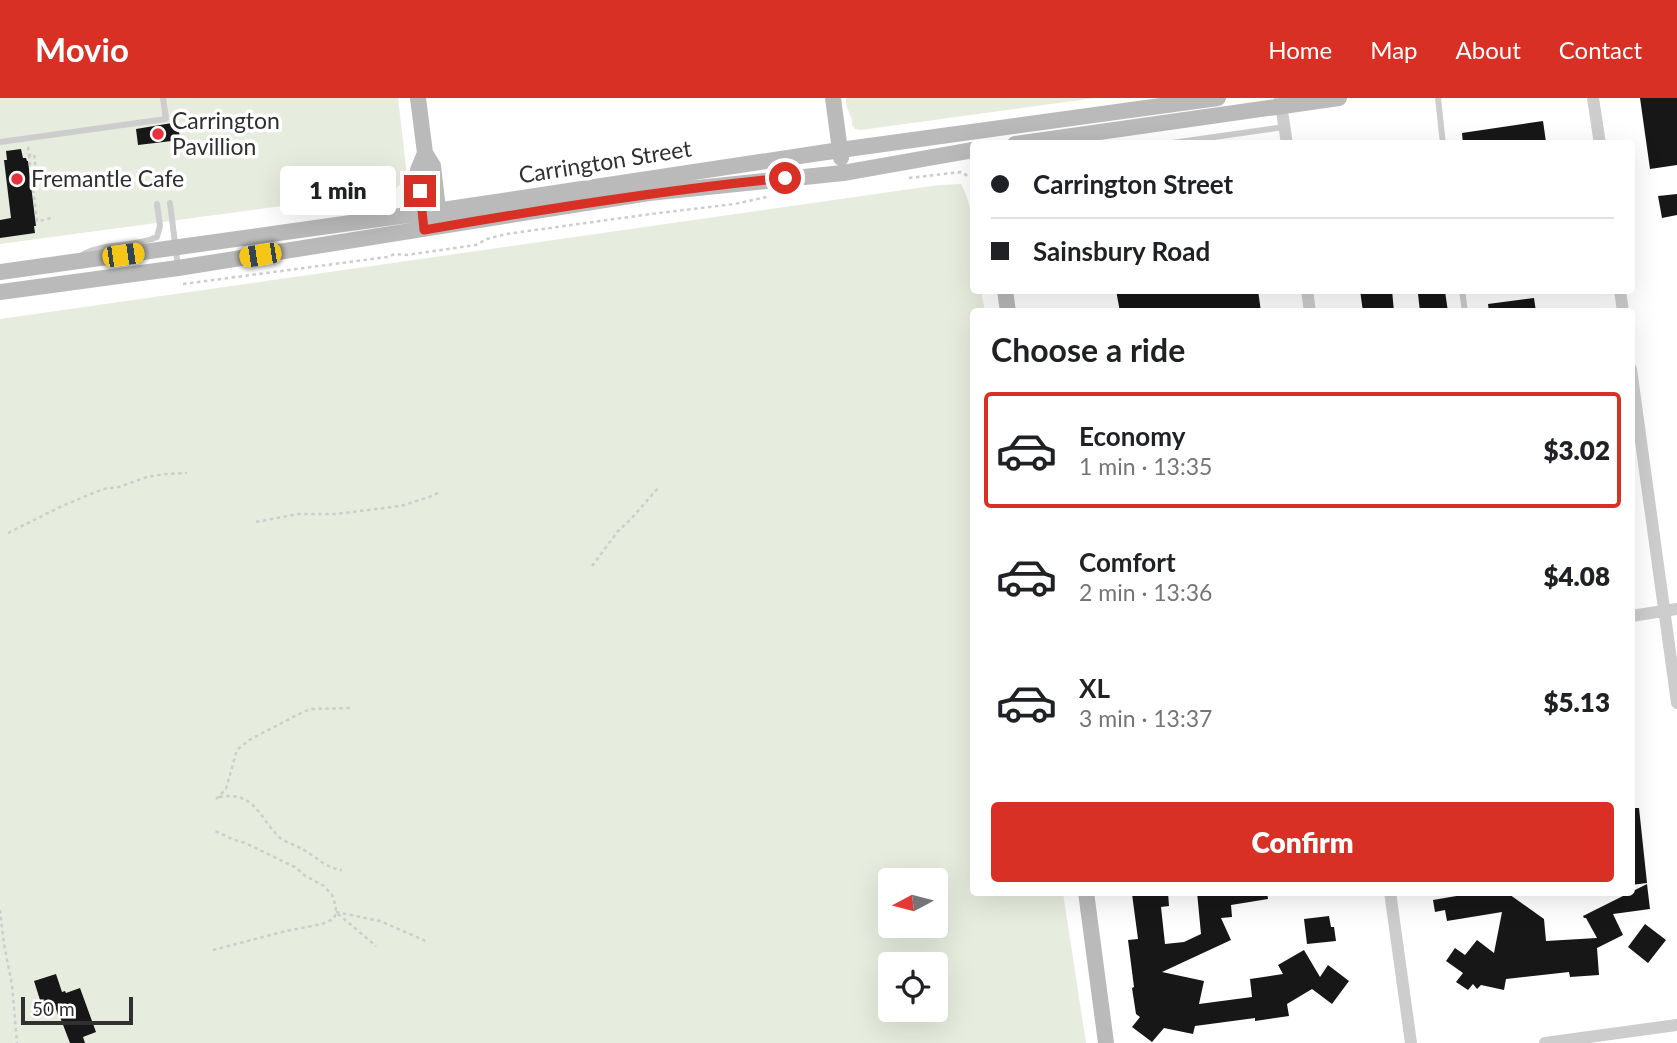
<!DOCTYPE html>
<meta charset="utf-8">
<style>
body{margin:0;font-family:Lato,sans-serif;background:#f2f2f2;color:#202124;height:100vh;display:flex;flex-direction:column;font-size:26px;white-space:nowrap}
*{box-sizing:border-box;margin:0}
p{font-size:23px;color:#757577}
.icon{flex:none;width:38px;height:38px;fill:none;stroke:currentColor;stroke-width:2;stroke-linecap:round;stroke-linejoin:round}
.map{position:relative;flex:1;overflow:hidden}
.panel{position:absolute;left:970px;top:210px;width:665px;height:588px;display:flex;flex-direction:column;background:#fff;border-radius:7px;box-shadow:0 7px 28px #0002}
.panel>*{flex:none}
.guide{position:absolute;left:970px;top:42px;width:665px;height:154px;border-radius:7px;box-shadow:0 7px 28px #0002;display:grid;align-content:center;height:154px;padding:0 21px;background:#fff}
.needle{width:46px;rotate:263deg}
.tools{position:absolute;left:878px;top:770px;display:grid;gap:14px}
.tools a{display:grid;place-items:center;width:70px;height:70px;border-radius:7px;background:#fff;box-shadow:0 7px 28px #0002;font-size:35px}
.scale{position:absolute;left:21px;bottom:18px;width:112px;box-sizing:border-box;padding-left:7px;border:4px solid #303030;border-top:0;font-size:19px;line-height:24px;white-space:nowrap;color:#303030;-webkit-text-stroke:5px #fff;paint-order:stroke}
.end{position:absolute;width:32px;height:32px;margin:-16px;border:9px solid #d93025;background:#fff;box-shadow:0 0 0 4px #fff}
.from{border-radius:50%}
.bubble{position:absolute;height:49px;border-radius:7px;background:#fff;box-shadow:0 7px 28px #0002;font-size:23px;font-weight:800;line-height:49px;text-align:center}
.car{position:absolute;width:21px;height:42px;margin:-21px -10px;border-radius:9px;box-shadow:0 0 5px 2px #0007;background:linear-gradient(#f5c518 24%,#345 0 40%,#f5c518 0 76%,#345 0 86%,#f5c518 0)}
.guide b{display:flex;align-items:center;gap:24px;height:66px;font-size:26px}
.guide b+b{border-top:2px solid #e0e0e0}
.guide i{width:18px;height:18px;background:#202124}
ul{padding:0;list-style:none}
li{display:flex;align-items:center;gap:21px;height:116px;margin:0 14px 10px;padding:0 7px;border:4px solid transparent;border-radius:7px}
li div{flex:1}
li b{display:block;font-size:26px}
li em{font-style:normal;font-weight:800}
li.current{border-color:#d93025}
li>.icon{width:63px;height:63px;stroke-width:1.5}
h2{padding:0 21px;font-size:32px;line-height:84px}
.action{display:flex;gap:14px;margin-top:auto;padding:14px 21px}
.action a{flex:1;height:80px;border-radius:7px;background:#d93025;color:#fff;font-size:28px;font-weight:800;line-height:80px;text-align:center}
header{display:flex;align-items:center;gap:42px;box-sizing:border-box;height:98px;padding:0 35px;background:#d93025;color:#fff}
header strong{font-size:33px}
nav{display:flex;gap:38px;margin-inline-start:auto;font-size:24px}
.map>svg:first-child{display:block}
.green{fill:#e6edde;fill-rule:evenodd}
.building{fill:#171717}
.lines{fill:none;stroke-linecap:round;stroke-linejoin:round}
.path{stroke:#cdcdcd;stroke-width:2.5;stroke-dasharray:3.5 3.5;stroke-linecap:butt}
.lane{stroke:#cdcdcd;stroke-width:6}
.street{stroke:#cdcdcd;stroke-width:12}
.secondary{stroke:#bababa;stroke-width:16}
.route{stroke:#d93025;stroke-width:9}
.poi-dot{fill:#e7323b;stroke:#fff;stroke-width:2.5}
.labels{text-anchor:middle;stroke-width:7;stroke-linejoin:round;paint-order:stroke}
.poi-label{font-size:23px;fill:#303030;stroke:#fff;text-anchor:start}
.street-label{font-size:23px;fill:#303030;stroke:#fff}
</style>
<header>
<strong>Movio</strong>
<nav><a>Home</a><a>Map</a><a>About</a><a>Contact</a></nav>
</header>
<div class="map">
<svg width="1677" height="945" viewBox="0 0 1677 945">
<rect width="100%" height="100%" fill="#fff"/>
<path class="green" d="M 0,0 L 398,0 L 407,78 L 394,93 L 0,146 Z
M 846,0 L 1095,0 L 861,32 L 855,31 L 852,27 C 853,21 850,18 848,12 C 846,9 846,4 846,0 Z
M 961,86 C 978,117 973,158 973,192 L 981,193 L 985,213 L 973,214 L 973,794 L 1063,795 L 1086,945 L 0,945 L 0,221 L 939,87 ZM 891,782 L 936,782 L 936,828 L 891,828 ZM 891,866 L 936,866 L 936,912 L 891,912 Z"/>
<path class="building" d="M 1640,0 L 1677,0 L 1677,67 L 1650,71 Z
M 1543,23 L 1546,44 L 1463,46 L 1462,35 Z
M 178,24 L 180,42 L 138,47 L 136,31 Z
M 21,51 L 23,60 L 26,60 L 27,63 L 28,63 L 36,128 L 34,128 L 35,135 L 0,140 L 0,122 L 11,120 L 4,62 L 7,62 L 6,53 Z
M 1677,96 L 1677,117 L 1662,120 L 1658,98 Z
M 1116,192 L 1258,192 L 1261,214 L 1120,214 Z
M 1360,192 L 1392,192 L 1394,214 L 1363,214 Z
M 1445,193 L 1448,214 L 1420,214 L 1418,196 Z
M 1534,200 L 1536,214 L 1489,214 L 1488,206 Z
M 1631,710 L 1639,710 L 1647,785 L 1631,787 Z
M 1647,786 L 1650,811 L 1613,816 L 1623,837 L 1597,850 L 1599,877 L 1570,879 L 1569,874 L 1506,881 L 1504,892 L 1481,887 L 1477,891 L 1473,886 L 1468,892 L 1456,884 L 1463,875 L 1446,863 L 1455,850 L 1465,857 L 1477,842 L 1494,855 L 1502,814 L 1447,823 L 1445,812 L 1435,814 L 1433,802 L 1480,794 L 1506,794 L 1544,821 L 1546,843 L 1597,840 L 1586,820 L 1584,820 L 1583,818 Z
M 1145,794 L 1168,794 L 1169,808 L 1161,809 L 1165,846 L 1184,844 L 1201,836 L 1197,794 L 1267,794 L 1268,801 L 1231,807 L 1232,819 L 1221,820 L 1231,842 L 1162,874 L 1204,883 L 1199,906 L 1252,899 L 1250,881 L 1283,876 L 1278,867 L 1304,852 L 1320,879 L 1328,867 L 1349,883 L 1332,906 L 1312,891 L 1287,906 L 1289,918 L 1255,923 L 1255,920 L 1195,928 L 1193,936 L 1164,930 L 1152,944 L 1132,929 L 1140,919 L 1136,916 L 1132,890 L 1134,889 L 1128,842 L 1138,841 L 1132,796 Z
M 1329,818 L 1331,829 L 1334,829 L 1336,843 L 1307,846 L 1304,821 Z
M 1645,826 L 1666,842 L 1648,865 L 1628,849 Z
M 56,876 L 62,894 L 65,893 L 66,895 L 80,890 L 96,934 L 83,939 L 85,945 L 70,945 L 60,919 L 59,920 L 56,911 L 38,918 L 33,905 L 40,902 L 34,883 Z"/>
<g class="lines">
<path class="path" d="M 28,49 L 29,57 L 34,56 L 37,83 L 50,81
M 29,57 L 37,123 L 45,122 L 54,118
M 909,80 L 961,74 L 973,81
M 183,186 L 387,159 L 395,156 L 407,157 L 476,147 L 487,141 L 506,136 L 651,116 L 734,106 L 767,99
M 256,424 L 298,416 L 335,416 L 401,408 L 429,399 L 440,394
M 8,435 L 62,408 L 103,391 L 119,389 L 147,379 L 165,376 L 187,375
M 592,468 L 618,433 L 631,421 L 659,389
M 219,699 C 255,693 258,718 279,739 C 286,745 296,747 304,752 C 317,760 326,770 342,772
M 216,701 L 226,691 L 237,652 L 249,642 L 303,614 L 312,611 L 350,610
M 0,812 L 4,846 L 12,887 L 17,945
M 336,814 L 380,823 L 428,844
M 338,816 L 376,848
M 213,852 L 286,833 L 322,826 L 331,822 L 335,818 L 336,809 L 332,797 L 324,788 L 304,777 L 295,769 L 245,745 L 232,741 L 215,733"/>
<path class="lane" d="M 1438,0 L 1443,46
M 0,44 L 166,21 L 163,0
M 1165,46 L 1284,29
M 170,105 L 178,169
M 84,156 C 107,144 133,150 157,139 L 160,128 L 157,106
M 1462,192 L 1465,214"/>
<path class="street" d="M 1280,0 L 1287,46
M 1593,0 L 1600,46
M 1307,192 L 1310,214
M 1620,192 L 1623,214
M 1631,271 L 1677,605
M 1631,518 L 1677,511
M 1390,794 L 1411,945
M 1545,945 L 1677,927"/>
<path class="secondary" d="M 418,0 L 425,55 L 433,68 L 439,120
M 833,0 L 841,60
M 1015,46 L 1339,0
M 423,125 L 418,72 L 425,55
M 0,174 L 422,115 L 840,52 L 1218,0
M 1005,192 L 1008,214
M 0,194 L 178,170 L 649,95 L 843,75 L 973,52
M 1086,794 L 1106,945"/>
</g>
<g class="lines">
<path class="route" d="M 420,93 L 424,132 C 544,111 663,92 785,80"/>
</g>
<g class="poi-dot">
<circle cx="158" cy="36" r="7"/>
<circle cx="17" cy="81" r="7"/>
</g>
<g class="labels">
<g class="poi-label">
<text x="172" y="31">Carrington<tspan x="172" dy="26">Pavillion</tspan></text>
<text x="31" y="89">Fremantle Cafe</text>
</g>
<g class="street-label">
<text transform="translate(605 64) rotate(-9)" y="8">Carrington Street</text>
</g>
</g>
</svg>
<div class="tools">
<a><svg class="needle" viewBox="-14 -14 28 28"><path d="M0-13l5 13h-10z" fill="#e53935"/><path d="M0 13l5-13h-10z" fill="#757577"/></svg></a>
<a><svg class="icon" aria-label="locate" viewBox="0 0 24 24"><circle cx="12" cy="12" r="6"/><path d="M12 2v4M12 18v4M2 12h4M18 12h4"/></svg></a>
</div>
<div class="scale">50 m</div>
<i class="end from" style="left:785px;top:80px"></i>
<i class="end" style="left:420px;top:93px"></i>
<div class="bubble" style="left:280px;top:68px;width:116px">1 min</div>
<i class="car" style="left:123px;top:157px;rotate:82deg"></i>
<i class="car" style="left:260px;top:157px;rotate:261deg"></i>
<div class="guide">
<b><i class="from"></i>Carrington Street</b>
<b><i></i>Sainsbury Road</b>
</div>
<section class="panel">
<h2>Choose a ride</h2>
<ul>
<li class="current"><svg class="icon" aria-label="car" viewBox="0 0 24 24"><path d="M5 17H2v-5l4-1 3-4h7l3 4 3 1v5h-3M9 17h6M6 11h13"/><circle cx="7" cy="17" r="2"/><circle cx="17" cy="17" r="2"/></svg><div><b>Economy</b><p>1 min · 13:35</p></div><em>$3.02</em></li>
<li><svg class="icon" aria-label="car" viewBox="0 0 24 24"><path d="M5 17H2v-5l4-1 3-4h7l3 4 3 1v5h-3M9 17h6M6 11h13"/><circle cx="7" cy="17" r="2"/><circle cx="17" cy="17" r="2"/></svg><div><b>Comfort</b><p>2 min · 13:36</p></div><em>$4.08</em></li>
<li><svg class="icon" aria-label="car" viewBox="0 0 24 24"><path d="M5 17H2v-5l4-1 3-4h7l3 4 3 1v5h-3M9 17h6M6 11h13"/><circle cx="7" cy="17" r="2"/><circle cx="17" cy="17" r="2"/></svg><div><b>XL</b><p>3 min · 13:37</p></div><em>$5.13</em></li>
</ul>
<div class="action"><a>Confirm</a></div>
</section>
</div>
